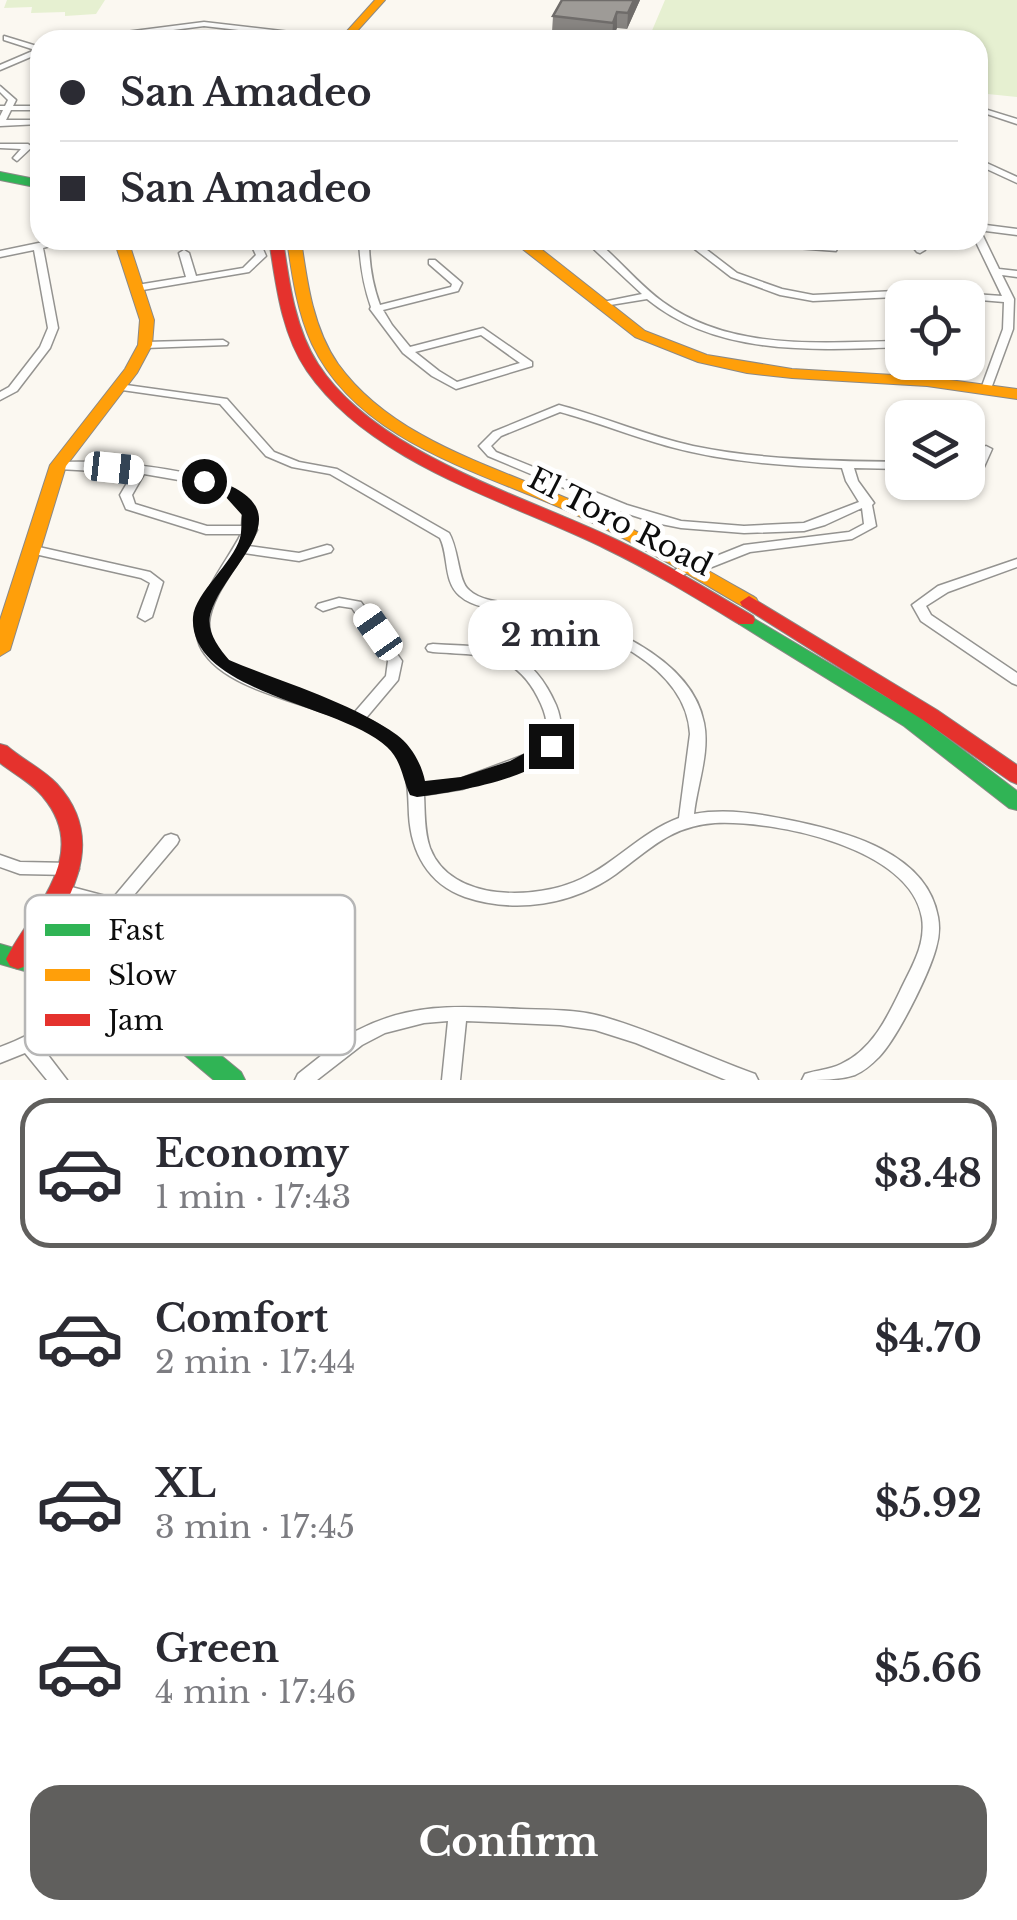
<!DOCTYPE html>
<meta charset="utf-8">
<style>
body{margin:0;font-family:"Libre Baskerville",serif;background:#f2f2f3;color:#2b2b33;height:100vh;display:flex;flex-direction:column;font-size:38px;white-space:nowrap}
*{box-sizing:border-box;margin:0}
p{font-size:32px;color:#7c7c81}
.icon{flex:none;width:55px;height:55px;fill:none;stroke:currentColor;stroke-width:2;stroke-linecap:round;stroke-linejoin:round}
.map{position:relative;height:1080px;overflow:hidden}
.details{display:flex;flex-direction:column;background:#fff;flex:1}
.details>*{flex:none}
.top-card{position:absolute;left:30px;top:30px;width:958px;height:220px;border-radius:30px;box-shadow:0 2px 8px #0004;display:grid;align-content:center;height:220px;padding:0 30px;background:#fff}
.buttons{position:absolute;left:885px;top:280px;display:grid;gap:20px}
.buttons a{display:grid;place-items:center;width:100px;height:100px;border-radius:20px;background:#fff;box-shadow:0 2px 8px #0004;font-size:50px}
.end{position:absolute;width:45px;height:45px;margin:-22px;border:12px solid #0d0d0d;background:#fff;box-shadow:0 0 0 5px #fff}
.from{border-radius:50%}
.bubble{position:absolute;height:70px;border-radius:30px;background:#fff;box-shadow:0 2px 8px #0004;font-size:32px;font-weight:700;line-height:70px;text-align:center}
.car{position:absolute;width:30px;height:60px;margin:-30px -15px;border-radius:12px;box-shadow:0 0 8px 2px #0007;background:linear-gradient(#fff 24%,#345 0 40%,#fff 0 76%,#345 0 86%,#fff 0)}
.top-card b{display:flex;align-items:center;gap:35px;height:95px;font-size:38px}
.top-card b+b{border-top:2px solid #e1e1e2}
.top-card i{width:25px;height:25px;background:#2b2b33}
ul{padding:18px 0 0;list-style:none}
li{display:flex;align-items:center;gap:30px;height:150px;margin:0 20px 15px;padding:0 10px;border:5px solid transparent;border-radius:30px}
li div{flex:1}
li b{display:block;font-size:38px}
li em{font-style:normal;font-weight:700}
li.active{border-color:#605f5d}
li>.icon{width:90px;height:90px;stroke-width:1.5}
.primary-button{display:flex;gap:20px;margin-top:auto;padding:20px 30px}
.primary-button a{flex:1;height:115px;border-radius:30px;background:#605f5d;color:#fff;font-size:40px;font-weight:700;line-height:115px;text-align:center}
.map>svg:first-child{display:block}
.green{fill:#e6f0d1}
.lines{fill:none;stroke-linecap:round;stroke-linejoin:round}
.street-casing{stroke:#949390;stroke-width:3}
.fast-casing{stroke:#8b8986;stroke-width:2}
.slow-casing{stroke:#8b8986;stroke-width:2}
.jam-casing{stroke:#8b8986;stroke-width:2}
.street{fill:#fefefd;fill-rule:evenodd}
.fast{fill:#30b455;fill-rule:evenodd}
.slow{fill:#ff9f0a;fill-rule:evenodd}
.jam{fill:#e5322d;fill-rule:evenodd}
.wall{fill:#888582}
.shaded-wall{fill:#6f6c6a}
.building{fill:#9e9b97;stroke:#6f6c6a;stroke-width:2.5}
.route{fill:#0d0d0d}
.labels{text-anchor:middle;stroke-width:10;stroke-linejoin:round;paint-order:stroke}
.street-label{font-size:30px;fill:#0d0d0d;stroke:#fff}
.key{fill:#fff;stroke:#b6b6b6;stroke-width:2.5}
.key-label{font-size:28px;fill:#0d0d0d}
</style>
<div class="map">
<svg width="1017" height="1080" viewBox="0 0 1017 1080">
<rect width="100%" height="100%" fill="#fbf8f1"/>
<path class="green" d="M 7,0 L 105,0 L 96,14 L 65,16 L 65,12 L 31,13 L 32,7 L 4,8 Z
M 665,0 L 1017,0 L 1017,97 L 978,93 L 978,40 L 648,40 Z"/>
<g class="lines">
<defs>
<path id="street" d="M 204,22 L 333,37 L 337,39 L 323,40 L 204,26 L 96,40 L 75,40 L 79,38 Z
M 4,36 L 40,47 L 40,53 L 0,70 L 0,65 L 35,50 L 4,40 Z
M 0,86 L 16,100 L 13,106 L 40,106 L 40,110 L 11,110 L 6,120 L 40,120 L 40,124 L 0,126 L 0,116 L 3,110 L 0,110 L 0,106 L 5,106 L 8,100 L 0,92 Z
M 978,107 L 1017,119 L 1017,124 L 978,111 Z
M 0,144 L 28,144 L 32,147 L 17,161 L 13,158 L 21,149 L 0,148 Z
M 978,159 L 1017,177 L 1017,183 L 978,165 Z
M 978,224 L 1017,229 L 1017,235 L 978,230 Z
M 978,233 L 983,236 L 999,269 L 1017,271 L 1017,277 L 1002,275 L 1014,299 L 1013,329 L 992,386 L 987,389 L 982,386 L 1003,329 L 1004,302 L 968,299 L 968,298 L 916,296 L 813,301 L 780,295 L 731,277 L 683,240 L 694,240 L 737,273 L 782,289 L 813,295 L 916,290 L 1002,296 L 975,240 L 978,240 Z
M 53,240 L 71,240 L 43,248 L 58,328 L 50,348 L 17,391 L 0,400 L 0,392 L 9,387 L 40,347 L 48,328 L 34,250 L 0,257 L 0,251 Z
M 249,240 L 259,240 L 266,256 L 249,272 L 137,291 L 132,288 L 137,285 L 186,277 L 179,253 L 184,250 L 189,253 L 196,276 L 243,268 L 256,255 Z
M 359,240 L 369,240 C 369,263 372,283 380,305 L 451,287 L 452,284 L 429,264 L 429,260 L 435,260 L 462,283 L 458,291 L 383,310 L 392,325 L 410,347 L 483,328 L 532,362 L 532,366 L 456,389 L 432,376 L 403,353 L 370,309 L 371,307 C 363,284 360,264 359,240 ZM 481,335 L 520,363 L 457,382 L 439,371 L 415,352 Z
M 584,240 L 595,240 C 619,259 638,284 663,302 C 732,352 822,342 902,341 L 902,347 C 816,350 718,357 647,299 L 598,307 L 598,303 L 642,294 Z
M 831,240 L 841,240 L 836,251 L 796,248 L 791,245 L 796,242 L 829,246 Z
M 907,240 L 917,240 L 925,250 L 920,253 L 917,252 Z
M 223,340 L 228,343 L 227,345 L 145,348 L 140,345 L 145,342 Z
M 119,384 L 227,399 L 274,452 L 299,462 L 337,469 L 449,533 C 459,550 458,581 469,590 C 485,605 516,602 536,606 C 595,618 692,656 704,723 C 710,753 697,785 694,814 C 727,808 761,814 794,821 C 847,832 927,853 938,917 C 940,928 939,938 936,948 C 929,974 898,1037 879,1057 C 872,1064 864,1071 855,1075 C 839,1080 820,1080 802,1080 L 805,1074 C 816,1070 829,1070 841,1064 C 872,1050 887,1018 901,989 C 912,966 926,944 922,918 C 911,847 774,820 715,823 C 671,826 650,849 616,874 C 573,905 515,914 465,897 C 428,884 411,852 409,815 C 408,793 409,768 393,750 C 350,703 234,703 202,650 C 181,614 226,565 241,534 L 206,534 L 126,509 L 120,495 L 133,473 L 58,469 L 54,467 L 52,465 L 54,463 C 93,458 210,468 240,494 C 246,498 251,506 255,512 L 255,527 L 257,530 L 248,546 L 299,553 L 327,545 L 331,546 L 333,549 L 331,552 L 299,561 L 244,553 C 232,573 211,598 209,623 C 209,628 211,641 214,646 C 230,677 321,700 354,713 L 386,676 L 388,661 L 352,608 L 339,606 L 323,611 L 316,607 L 318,604 L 339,598 L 361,602 L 402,661 L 398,680 L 366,718 C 396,733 415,750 422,784 L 460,779 L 540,749 C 550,734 548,720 541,704 C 517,650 484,656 433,652 L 428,651 L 426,648 L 428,645 L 433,644 C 493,648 528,642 556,705 C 564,725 562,740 550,757 L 462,789 L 424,795 C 425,812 424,831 430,848 C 451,903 537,900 581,879 C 616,863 641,832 679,818 L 690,734 C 687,665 594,626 535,614 C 512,609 478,612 460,596 C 443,582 449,556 440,538 L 330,474 L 292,467 L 266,456 L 220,404 L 115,389 L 114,387 ZM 144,474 L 196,483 L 231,497 L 243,513 L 242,526 L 207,526 L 135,504 L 132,495 Z
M 559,405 C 604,417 647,436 693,446 C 761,460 832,461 902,462 L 902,469 L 854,468 L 858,481 L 874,503 L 872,505 L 876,526 L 852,539 L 750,552 L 712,567 L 690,571 L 672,582 L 666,578 L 681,565 L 704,561 L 744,545 L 849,532 L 864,524 L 862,508 L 825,525 L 804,531 L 744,533 L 681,528 L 656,523 L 619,511 L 488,456 L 479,446 L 493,432 ZM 560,412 C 597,422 634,437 671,447 C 727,462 785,466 842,468 L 846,481 L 859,502 L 804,523 L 744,526 L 681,521 L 627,505 L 496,452 L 491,446 L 501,436 Z
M 986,446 L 992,449 L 984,467 L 968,470 L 968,464 L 975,462 L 980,449 Z
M 30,545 L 150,572 L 163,582 L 152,617 L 145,621 L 138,617 L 150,583 L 141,578 L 26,552 L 24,549 L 26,546 Z
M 1017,559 L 1017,567 L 948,592 L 926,606 L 931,615 L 1017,673 L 1017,685 L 1012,683 L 921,621 L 912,605 L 938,586 Z
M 171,834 L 177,836 L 179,840 L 177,844 L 128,902 L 168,913 L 170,918 L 168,923 L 162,925 L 64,897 L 58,895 L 56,891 L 58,887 L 64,885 L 113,898 L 165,836 Z
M 0,855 L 20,862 L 71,863 L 77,865 L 79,869 L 77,873 L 71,875 L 20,874 L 0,867 Z
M 250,945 L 256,947 L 268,967 L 356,1031 C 411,1002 461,1006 520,1009 C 549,1010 577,1009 604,1017 C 656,1032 705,1056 755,1074 L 758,1080 L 726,1080 L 636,1043 L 595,1030 L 560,1025 L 466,1021 L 460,1080 L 442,1080 L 448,1021 L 424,1023 L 385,1033 L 362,1045 L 317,1080 L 295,1080 L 298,1074 L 341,1040 L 256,977 L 242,952 L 244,947 Z
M 105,977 L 111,979 L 114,984 C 97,1010 68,1031 41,1046 L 67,1080 L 47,1080 L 25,1053 L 0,1063 L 0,1047 C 28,1037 53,1022 75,1003 C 85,994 93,982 105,977 Z"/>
<path id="fast" d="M 0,172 L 40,180 L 40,188 L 0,180 Z
M 746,614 L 918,716 L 1017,791 L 1017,810 L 1009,808 L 904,726 L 739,624 L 737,620 L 739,616 Z
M 0,944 L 114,977 L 151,998 L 241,1072 L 245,1080 L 214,1080 L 133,1012 L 98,992 L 0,964 Z"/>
<path id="slow" d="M 375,0 L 385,0 L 349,40 L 339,40 Z
M 114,240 L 128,240 L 154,320 L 152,345 L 137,373 L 66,466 L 10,650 L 0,656 L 0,620 L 50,465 L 125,369 L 138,345 L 140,320 Z
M 287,240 L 301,240 C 307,282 313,328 338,364 C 395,443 502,468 587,507 C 645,534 700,566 756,598 L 758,602 L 756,606 L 742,606 C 686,573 628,538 568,511 C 478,471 358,441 312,344 C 297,311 292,275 287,240 Z
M 511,240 L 527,240 L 541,249 L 645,331 L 707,355 L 792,369 L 927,377 L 1017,389 L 1017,399 L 927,386 L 792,378 L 747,373 L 698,362 L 635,337 Z"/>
<path id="jam" d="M 333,36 L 348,38 L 349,40 L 329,40 Z
M 269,240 L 283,240 C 289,282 295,328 318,364 C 376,454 526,496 619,541 C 665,563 709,590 753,616 L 755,620 L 753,624 L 739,624 C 696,598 652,571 606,549 C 509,501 372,465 307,371 C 281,333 276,284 269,240 Z
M 749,596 L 937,710 L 1017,765 L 1017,784 L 1010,781 L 923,720 L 742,606 L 740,602 Z
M 0,744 L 7,746 C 23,760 43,769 57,784 C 113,845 64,911 26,966 L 18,969 L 10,966 L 6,959 C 32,909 92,855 43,797 C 32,783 14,774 0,763 Z"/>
</defs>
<use href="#street" class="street-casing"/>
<use href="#fast" class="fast-casing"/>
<use href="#slow" class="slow-casing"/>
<use href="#jam" class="jam-casing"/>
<use href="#street" class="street"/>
<use href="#fast" class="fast"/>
<use href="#slow" class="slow"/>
<use href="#jam" class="jam"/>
</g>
<path class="wall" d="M 562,0 L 640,0 L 627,29 L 617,28 L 612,39 L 552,32 L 553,16 Z"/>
<path class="shaded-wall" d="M 634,0 L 640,0 L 627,29 L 628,13 Z
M 617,12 L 617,28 L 612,39 L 613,23 Z"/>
<path class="building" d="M 562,0 L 634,0 L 628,13 L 617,12 L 613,23 L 553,16 Z"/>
<path class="route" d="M 204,476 C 314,508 228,560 211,612 C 205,630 218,647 229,660 C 281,682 351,702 397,735 C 411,745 422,765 425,781 L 461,777 L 510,761 L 551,739 L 561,746 C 538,779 455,792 417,797 L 410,795 C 402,778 402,761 387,747 C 341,704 188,693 193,617 C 195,593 233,563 240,538 C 242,531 241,522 242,515 L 224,495 L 198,484 L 198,477 Z"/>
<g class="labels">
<g class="street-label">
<text transform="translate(620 522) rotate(27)" y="10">El Toro Road</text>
</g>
</g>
<rect x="25" y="895" width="330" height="160" rx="15" class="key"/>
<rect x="45" y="924" width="45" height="12" fill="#30b455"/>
<rect x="45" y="969" width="45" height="12" fill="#ff9f0a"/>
<rect x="45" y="1014" width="45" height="12" fill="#e5322d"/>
<g class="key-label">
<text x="108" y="940">Fast</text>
<text x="108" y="985">Slow</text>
<text x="108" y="1030">Jam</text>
</g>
</svg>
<div class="buttons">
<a><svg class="icon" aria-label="locate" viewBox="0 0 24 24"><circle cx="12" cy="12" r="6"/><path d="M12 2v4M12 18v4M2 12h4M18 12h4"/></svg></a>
<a><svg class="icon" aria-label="layers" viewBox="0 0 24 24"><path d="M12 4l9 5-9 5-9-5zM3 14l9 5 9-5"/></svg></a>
</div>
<i class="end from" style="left:204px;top:481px"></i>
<i class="end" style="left:551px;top:746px"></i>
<div class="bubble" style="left:468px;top:600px;width:165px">2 min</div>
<i class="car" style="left:114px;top:468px;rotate:96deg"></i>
<i class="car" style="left:378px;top:632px;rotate:325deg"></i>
<div class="top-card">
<b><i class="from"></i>San Amadeo</b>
<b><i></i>San Amadeo</b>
</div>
</div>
<section class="details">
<ul>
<li class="active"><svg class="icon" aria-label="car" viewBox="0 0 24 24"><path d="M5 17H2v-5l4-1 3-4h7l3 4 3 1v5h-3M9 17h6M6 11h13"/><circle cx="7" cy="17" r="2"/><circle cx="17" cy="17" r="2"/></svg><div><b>Economy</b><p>1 min · 17:43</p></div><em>$3.48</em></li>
<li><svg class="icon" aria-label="car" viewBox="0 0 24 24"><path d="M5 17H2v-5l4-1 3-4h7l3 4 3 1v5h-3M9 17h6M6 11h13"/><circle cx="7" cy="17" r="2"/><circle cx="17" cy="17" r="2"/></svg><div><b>Comfort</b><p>2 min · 17:44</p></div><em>$4.70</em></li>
<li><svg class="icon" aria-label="car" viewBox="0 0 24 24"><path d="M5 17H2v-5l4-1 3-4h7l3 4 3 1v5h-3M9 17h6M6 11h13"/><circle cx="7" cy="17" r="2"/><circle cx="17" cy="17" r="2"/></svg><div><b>XL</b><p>3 min · 17:45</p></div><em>$5.92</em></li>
<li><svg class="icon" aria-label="car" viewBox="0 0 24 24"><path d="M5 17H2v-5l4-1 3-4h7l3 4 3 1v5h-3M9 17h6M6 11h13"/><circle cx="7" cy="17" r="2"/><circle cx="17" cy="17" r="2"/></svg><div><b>Green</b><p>4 min · 17:46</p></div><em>$5.66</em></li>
</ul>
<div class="primary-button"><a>Confirm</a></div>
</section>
